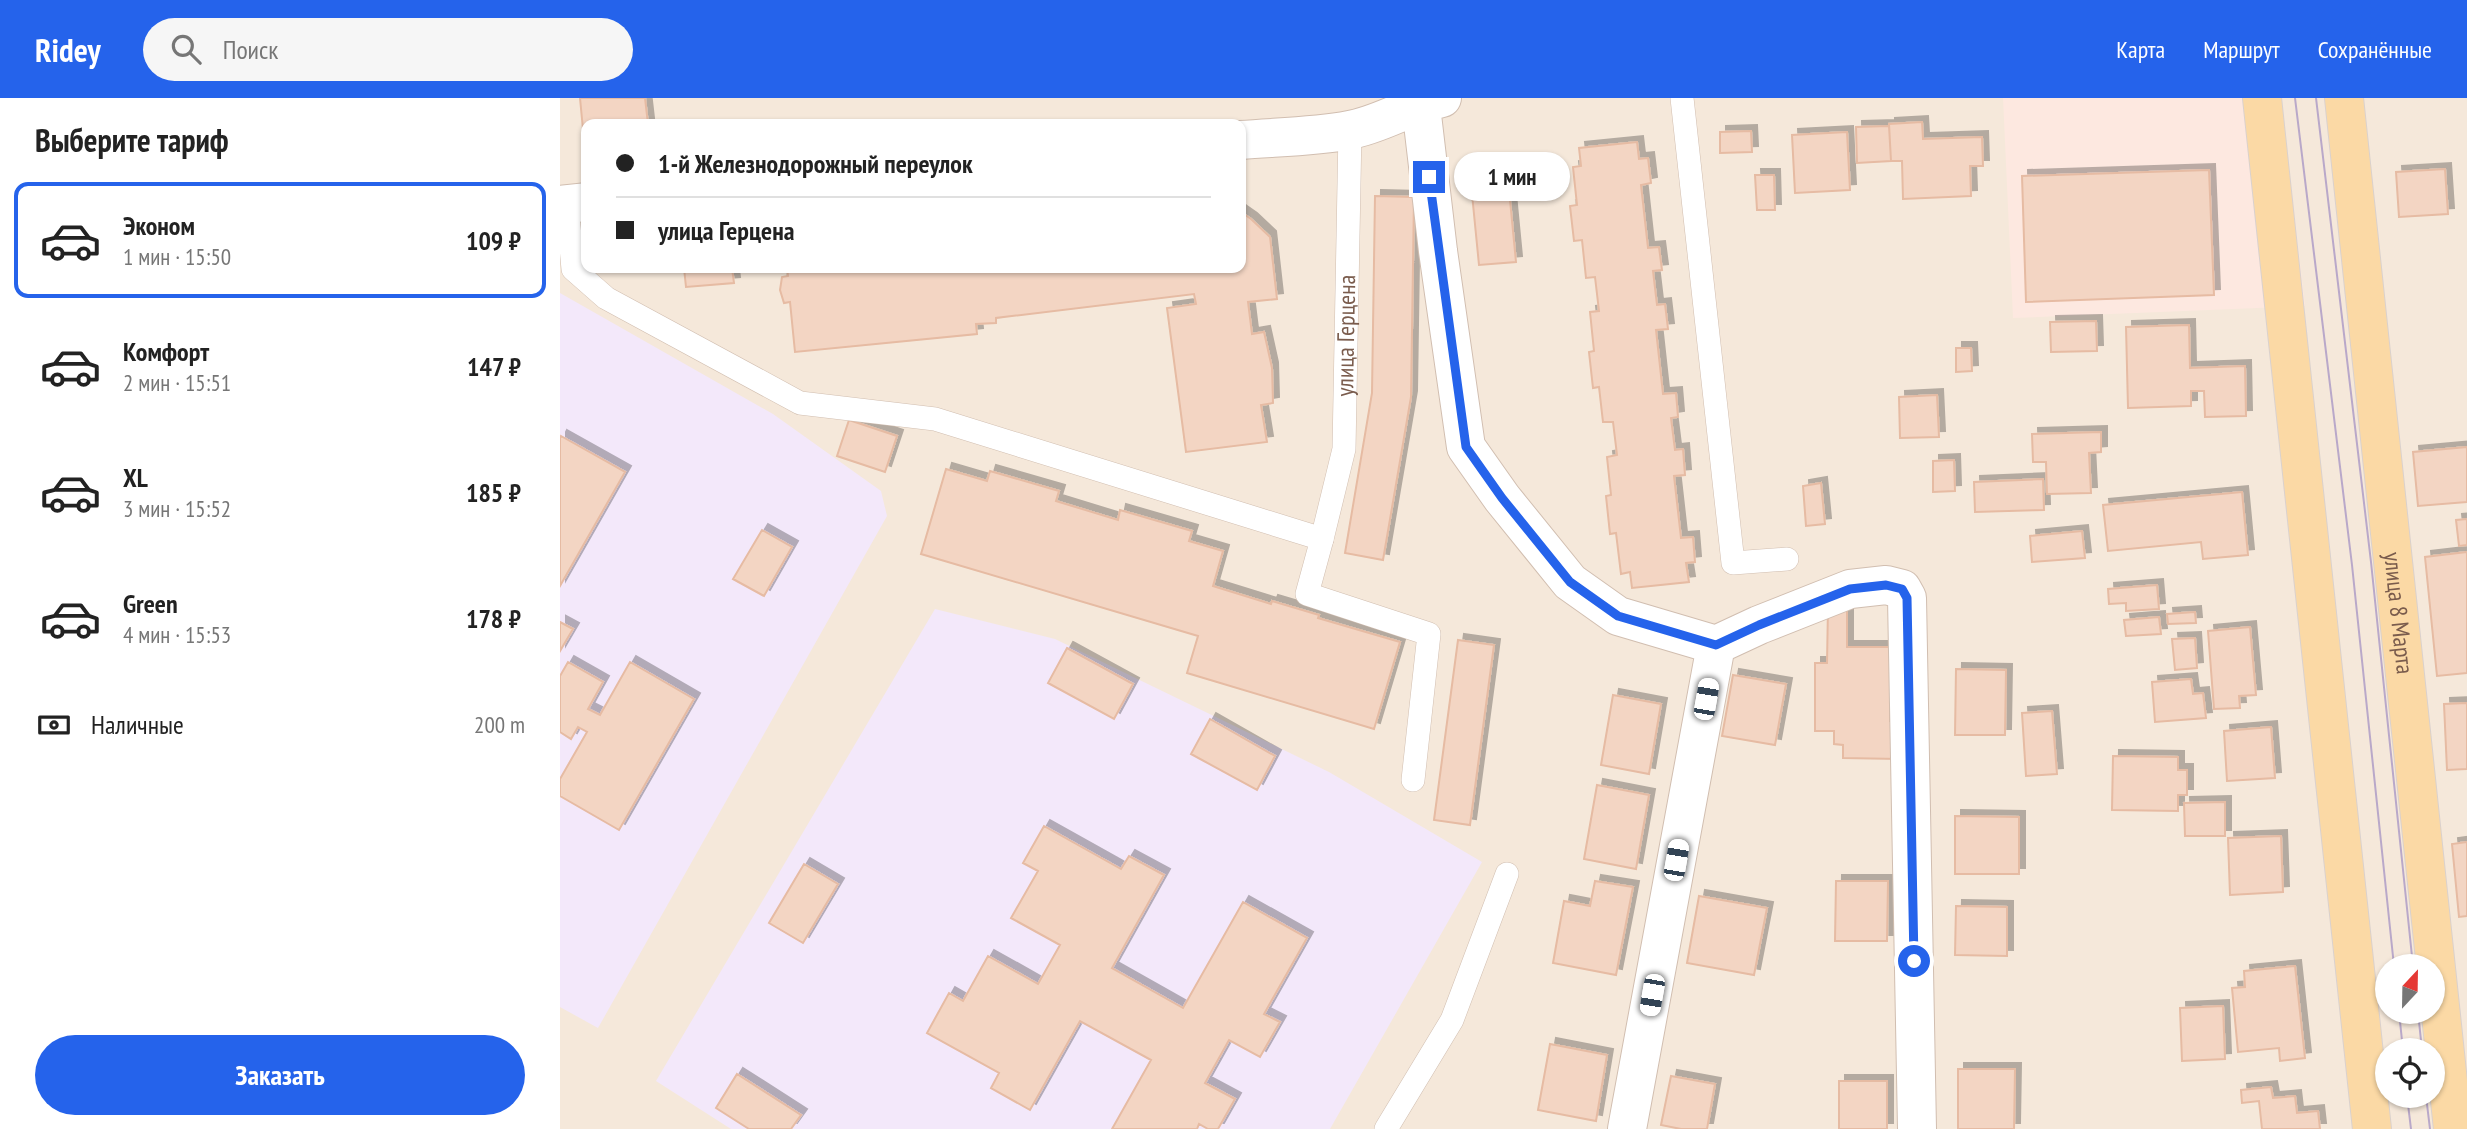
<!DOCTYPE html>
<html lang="ru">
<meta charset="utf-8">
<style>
body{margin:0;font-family:"PT Sans Narrow",sans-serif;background:#f6f6f6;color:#222;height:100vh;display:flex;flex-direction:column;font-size:26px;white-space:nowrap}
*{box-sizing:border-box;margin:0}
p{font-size:23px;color:#767676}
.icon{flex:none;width:38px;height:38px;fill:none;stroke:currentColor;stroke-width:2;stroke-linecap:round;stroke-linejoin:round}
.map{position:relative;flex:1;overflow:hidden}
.side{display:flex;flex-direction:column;background:#fff;width:560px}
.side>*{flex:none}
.top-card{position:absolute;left:21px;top:21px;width:665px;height:154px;border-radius:14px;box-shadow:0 2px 5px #0004;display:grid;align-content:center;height:154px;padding:0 35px;background:#fff}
.needle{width:46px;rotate:22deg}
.fabs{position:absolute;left:1815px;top:856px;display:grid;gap:14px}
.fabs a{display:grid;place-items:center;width:70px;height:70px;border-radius:50%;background:#fff;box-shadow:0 2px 5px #0004;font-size:35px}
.end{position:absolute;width:32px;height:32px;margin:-16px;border:9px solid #2563eb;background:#fff;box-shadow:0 0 0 4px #fff}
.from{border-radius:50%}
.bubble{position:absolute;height:49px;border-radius:24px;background:#fff;box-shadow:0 2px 5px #0004;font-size:23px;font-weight:800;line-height:49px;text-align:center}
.car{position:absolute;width:21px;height:42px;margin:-21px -10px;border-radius:9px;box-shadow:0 0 5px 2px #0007;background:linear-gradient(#fff 24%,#345 0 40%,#fff 0 76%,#345 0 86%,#fff 0)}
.top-card b{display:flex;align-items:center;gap:24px;height:66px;font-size:26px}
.top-card b+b{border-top:2px solid #e0e0e0}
.top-card i{width:18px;height:18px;background:#222}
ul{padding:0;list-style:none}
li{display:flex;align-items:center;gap:21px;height:116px;margin:0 14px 10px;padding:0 21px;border:4px solid transparent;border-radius:14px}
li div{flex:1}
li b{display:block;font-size:26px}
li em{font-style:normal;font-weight:800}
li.active{border-color:#2563eb}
li>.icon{width:63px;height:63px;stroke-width:1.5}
h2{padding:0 35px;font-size:32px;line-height:84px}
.pay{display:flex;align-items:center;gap:18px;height:77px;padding:0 35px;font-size:26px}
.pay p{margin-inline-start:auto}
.button{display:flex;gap:14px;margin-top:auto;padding:14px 35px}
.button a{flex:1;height:80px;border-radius:42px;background:#2563eb;color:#fff;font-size:28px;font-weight:800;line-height:80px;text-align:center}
header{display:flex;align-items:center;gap:42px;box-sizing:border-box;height:98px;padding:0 35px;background:#2563eb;color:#fff}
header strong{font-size:33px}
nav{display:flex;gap:38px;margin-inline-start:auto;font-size:24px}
.search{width:490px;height:63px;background:#f6f6f6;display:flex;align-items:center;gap:18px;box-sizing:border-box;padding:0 24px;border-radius:38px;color:#767676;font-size:26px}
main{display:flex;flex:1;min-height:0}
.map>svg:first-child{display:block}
.residential{fill:#f5e8da;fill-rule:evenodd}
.commercial{fill:#fde8e0}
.education{fill:#f3e8fa}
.building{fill:#f3d5c3;stroke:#e6bba3;stroke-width:2;filter:url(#shadow)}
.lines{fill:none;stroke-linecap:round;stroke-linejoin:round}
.service-casing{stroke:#d1beb0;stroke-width:24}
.minor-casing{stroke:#d1beb0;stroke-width:40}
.primary-casing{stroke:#dad1cd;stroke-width:40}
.service{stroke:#fff;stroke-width:23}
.minor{stroke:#fff;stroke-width:38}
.primary{stroke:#fbd9a5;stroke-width:38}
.tram{stroke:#b9a8c9;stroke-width:2}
.route{stroke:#2563eb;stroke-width:9}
.labels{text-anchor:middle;stroke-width:7;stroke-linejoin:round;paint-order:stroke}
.street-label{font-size:24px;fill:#7a5c4d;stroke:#fffaf3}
</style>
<header>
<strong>Ridey</strong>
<div class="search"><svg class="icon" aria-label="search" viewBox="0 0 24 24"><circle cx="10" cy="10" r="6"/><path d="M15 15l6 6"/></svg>Поиск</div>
<nav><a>Карта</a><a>Маршрут</a><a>Сохранённые</a></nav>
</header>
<main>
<section class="side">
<h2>Выберите тариф</h2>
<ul>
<li class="active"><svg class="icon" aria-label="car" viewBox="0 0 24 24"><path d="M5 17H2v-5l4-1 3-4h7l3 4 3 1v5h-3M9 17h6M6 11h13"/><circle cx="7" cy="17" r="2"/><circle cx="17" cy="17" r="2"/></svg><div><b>Эконом</b><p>1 мин · 15:50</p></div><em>109 ₽</em></li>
<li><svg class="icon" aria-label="car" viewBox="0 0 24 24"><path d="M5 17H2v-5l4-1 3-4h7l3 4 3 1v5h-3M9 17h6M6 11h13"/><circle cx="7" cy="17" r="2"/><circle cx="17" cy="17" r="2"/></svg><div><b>Комфорт</b><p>2 мин · 15:51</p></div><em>147 ₽</em></li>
<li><svg class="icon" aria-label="car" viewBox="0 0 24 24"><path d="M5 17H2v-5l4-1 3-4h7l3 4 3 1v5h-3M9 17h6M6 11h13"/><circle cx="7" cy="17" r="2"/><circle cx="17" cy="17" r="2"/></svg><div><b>XL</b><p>3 мин · 15:52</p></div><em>185 ₽</em></li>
<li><svg class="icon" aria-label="car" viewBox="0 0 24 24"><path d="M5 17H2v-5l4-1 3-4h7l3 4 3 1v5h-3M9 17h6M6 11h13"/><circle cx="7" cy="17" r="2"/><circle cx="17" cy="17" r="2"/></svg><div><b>Green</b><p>4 мин · 15:53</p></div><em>178 ₽</em></li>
</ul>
<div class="pay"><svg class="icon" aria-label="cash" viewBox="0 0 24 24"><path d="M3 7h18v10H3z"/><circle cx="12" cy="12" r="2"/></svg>Наличные<p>200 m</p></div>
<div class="button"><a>Заказать</a></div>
</section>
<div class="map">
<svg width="1907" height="1031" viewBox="0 0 1907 1031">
<defs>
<filter id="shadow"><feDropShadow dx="6" dy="-6" stdDeviation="0" flood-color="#0004"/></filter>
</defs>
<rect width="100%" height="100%" fill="#fdf6ec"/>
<path class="residential" d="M 0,0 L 1907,0 L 1907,1031 L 0,1031 ZM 26,26 L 681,26 L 681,170 L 26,170 ZM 1827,868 L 1872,868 L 1872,914 L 1827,914 ZM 1827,952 L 1872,952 L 1872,998 L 1827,998 Z"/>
<path class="commercial" d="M 1443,0 L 1721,0 L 1745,208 L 1453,220 Z"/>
<path class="education" d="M 0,195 L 213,316 L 321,393 L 327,418 L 38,930 L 0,909 Z
M 375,511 L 495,541 L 769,674 L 922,764 L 770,1031 L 171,1031 L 96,983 Z"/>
<path class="building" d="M 20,0 L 85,0 L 88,26 L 26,26 L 26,42 L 24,42 Z
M 1362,24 L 1363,41 L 1422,39 L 1423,68 L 1410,68 L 1411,98 L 1343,101 L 1342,63 L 1331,63 L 1329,26 Z
M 1329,28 L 1331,63 L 1297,65 L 1296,29 Z
M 1191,33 L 1192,54 L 1160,55 L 1160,34 Z
M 1287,34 L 1290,92 L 1235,95 L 1232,37 Z
M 1077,44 L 1079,61 L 1088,60 L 1091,85 L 1081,87 L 1088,150 L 1099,149 L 1102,172 L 1093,173 L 1097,207 L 1105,206 L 1108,231 L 1096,232 L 1103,296 L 1116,295 L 1118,319 L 1111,320 L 1115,352 L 1123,351 L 1125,377 L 1114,378 L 1121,440 L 1133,439 L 1135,464 L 1126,465 L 1129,484 L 1072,490 L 1070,474 L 1061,476 L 1056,435 L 1050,436 L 1046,398 L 1051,397 L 1047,359 L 1057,357 L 1053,324 L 1043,324 L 1039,289 L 1033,290 L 1029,254 L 1034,253 L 1030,214 L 1039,213 L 1035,179 L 1026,180 L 1022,142 L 1014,143 L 1010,108 L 1017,107 L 1013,69 L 1021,68 L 1019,50 Z
M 1885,71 L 1888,116 L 1839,119 L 1836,74 Z
M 1649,72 L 1654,197 L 1466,204 L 1462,78 Z
M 1195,77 L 1214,77 L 1215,112 L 1197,112 Z
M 949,92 L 956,164 L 919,167 L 912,96 Z
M 815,98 L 854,99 L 851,299 L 823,462 L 785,455 L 812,295 Z
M 681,114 L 691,121 L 710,139 L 717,201 L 688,204 L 692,236 L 704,234 L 712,270 L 713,305 L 701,307 L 707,344 L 626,354 L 607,210 L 636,206 L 634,196 L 436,220 L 436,225 L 416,226 L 417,236 L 235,254 L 230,204 L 224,205 L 220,192 L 222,179 L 228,178 L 227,170 L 681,170 Z
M 124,170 L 172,170 L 174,185 L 126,189 Z
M 1536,223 L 1537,253 L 1491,254 L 1490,224 Z
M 1629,227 L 1630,270 L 1685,268 L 1686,318 L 1645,319 L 1644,293 L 1631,293 L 1631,308 L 1568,310 L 1566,229 Z
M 1396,250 L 1411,250 L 1412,273 L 1396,274 Z
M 1377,297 L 1379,339 L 1340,340 L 1339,299 Z
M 289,322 L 337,338 L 325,374 L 277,358 Z
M 1541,334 L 1541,354 L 1529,355 L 1531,395 L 1487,396 L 1486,364 L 1473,364 L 1472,336 Z
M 1,338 L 65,374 L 0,488 L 0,340 Z
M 1907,349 L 1907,404 L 1858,408 L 1853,354 Z
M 1394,362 L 1395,393 L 1373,394 L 1373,363 Z
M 386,371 L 427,383 L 430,373 L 499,393 L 496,403 L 558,422 L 560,412 L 632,433 L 629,443 L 663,453 L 653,488 L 711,506 L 712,503 L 759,517 L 758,520 L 840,544 L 814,631 L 627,575 L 638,538 L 361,456 Z
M 1483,381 L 1484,412 L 1415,414 L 1414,384 Z
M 1261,385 L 1265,426 L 1246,428 L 1243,388 Z
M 1682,394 L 1688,457 L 1643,461 L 1641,444 L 1548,453 L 1543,407 Z
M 1907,421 L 1907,447 L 1899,448 L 1896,422 Z
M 202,432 L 232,449 L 204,498 L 173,481 Z
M 1522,433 L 1525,460 L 1472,464 L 1470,438 Z
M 1907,454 L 1907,575 L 1877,578 L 1865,459 Z
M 1597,487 L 1599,511 L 1566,513 L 1566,505 L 1549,506 L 1548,491 Z
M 1268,509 L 1287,509 L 1287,549 L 1340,549 L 1330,568 L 1330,623 L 1339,623 L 1339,661 L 1283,660 L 1283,647 L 1274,646 L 1274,633 L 1255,633 L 1255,565 L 1267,565 Z
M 1635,514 L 1636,525 L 1608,526 L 1607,516 Z
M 1599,519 L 1601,536 L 1566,538 L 1564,522 Z
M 0,524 L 13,531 L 0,553 Z
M 1690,529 L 1696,597 L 1679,598 L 1680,610 L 1654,611 L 1648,533 Z
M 1635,540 L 1637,570 L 1615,572 L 1612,541 Z
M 898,542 L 934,547 L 910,727 L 874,722 Z
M 507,550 L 573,586 L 554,621 L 488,585 Z
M 8,564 L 43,584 L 28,611 L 40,617 L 70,564 L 134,601 L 59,732 L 0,698 L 0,681 L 27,634 L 18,629 L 11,641 L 0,634 L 0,578 Z
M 1396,571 L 1446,572 L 1445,637 L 1395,637 Z
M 1173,577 L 1226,586 L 1215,647 L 1162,638 Z
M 1631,581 L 1633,596 L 1643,595 L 1646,620 L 1595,624 L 1592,584 Z
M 1053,597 L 1101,606 L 1089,676 L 1041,667 Z
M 1907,605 L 1907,671 L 1887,672 L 1884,606 Z
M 1492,613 L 1497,676 L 1466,678 L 1462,615 Z
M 650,621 L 715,658 L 697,692 L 631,656 Z
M 1711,629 L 1715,680 L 1667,683 L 1664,633 Z
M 1553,658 L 1618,659 L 1618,672 L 1627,672 L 1627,697 L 1618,697 L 1618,713 L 1552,712 Z
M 1037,687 L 1089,697 L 1076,771 L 1024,761 Z
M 1665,704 L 1665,738 L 1625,738 L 1624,705 Z
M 1395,718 L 1459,719 L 1459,776 L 1395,776 Z
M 484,728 L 561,771 L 569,758 L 604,777 L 552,870 L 623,910 L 683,804 L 747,840 L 704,916 L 720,924 L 700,959 L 669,942 L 645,985 L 675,1001 L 658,1031 L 648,1031 L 639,1026 L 637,1031 L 552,1031 L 591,962 L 520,923 L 470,1012 L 431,990 L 439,975 L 367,935 L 389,895 L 403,903 L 428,858 L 478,886 L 500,847 L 451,820 L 478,773 L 463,765 Z
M 1721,738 L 1723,794 L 1670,797 L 1668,740 Z
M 1907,744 L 1907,818 L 1899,819 L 1892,746 Z
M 244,766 L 278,786 L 243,845 L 209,825 Z
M 1035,783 L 1073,789 L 1056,877 L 993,865 L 1004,803 L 1030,808 Z
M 1276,783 L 1328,783 L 1327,843 L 1275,843 Z
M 1139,798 L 1207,810 L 1194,877 L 1127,865 Z
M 1396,808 L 1447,809 L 1447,858 L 1395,857 Z
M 1735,868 L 1745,960 L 1720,963 L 1719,950 L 1678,954 L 1672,890 L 1685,889 L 1684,873 Z
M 1663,908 L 1665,961 L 1622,963 L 1620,910 Z
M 990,946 L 1047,957 L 1036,1023 L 978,1012 Z
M 1398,971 L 1455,971 L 1454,1031 L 1398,1031 Z
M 177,976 L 241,1017 L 231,1031 L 189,1031 L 156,1010 Z
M 1111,978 L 1155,986 L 1147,1031 L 1121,1031 L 1101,1027 Z
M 1279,983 L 1327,983 L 1327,1031 L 1279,1031 Z
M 1711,989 L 1713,1000 L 1735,998 L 1737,1015 L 1758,1013 L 1760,1031 L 1702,1031 L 1699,1003 L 1682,1005 L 1681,992 Z"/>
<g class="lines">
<defs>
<g id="service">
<path d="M 1122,0 L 1173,465 L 1227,461"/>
<path d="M 7,106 L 13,171 L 46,200 L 240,305 L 375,321 L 762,441 L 747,496 L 869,536 L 853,682"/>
<path id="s1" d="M 762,441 L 784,351 L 790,32"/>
<path d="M 826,1031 L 892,922 L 947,776"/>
</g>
<path id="minor" d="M 860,0 L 878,153 L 906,349 L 942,400 L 1010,484 L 1058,518 L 1156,547
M 681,42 C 717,39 754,39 790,32 C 822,26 850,7 882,0
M 0,107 L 26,104
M 1067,1031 L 1156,547 L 1199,527 L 1290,491 L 1326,487 L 1342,491 L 1347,500 L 1357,1031"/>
<g id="primary">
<path d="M 1702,0 L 1812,1031"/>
<path id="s2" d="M 1784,0 L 1893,1031"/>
</g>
</defs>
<use href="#service" class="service-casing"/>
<use href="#minor" class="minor-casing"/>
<use href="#primary" class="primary-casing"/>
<use href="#service" class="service"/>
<use href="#minor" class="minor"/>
<use href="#primary" class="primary"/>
<path class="tram" d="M 1735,0 L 1792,467 L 1834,868
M 1756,0 L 1811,464 L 1853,868
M 1839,914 L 1843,952
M 1858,914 L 1862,952
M 1847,998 L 1851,1031
M 1866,998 L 1870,1031"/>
</g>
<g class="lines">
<path class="route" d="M 869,79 L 906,349 L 942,400 L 1010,484 L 1058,518 L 1156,547 L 1199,527 L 1290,491 L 1326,487 L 1342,491 L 1347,500 L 1354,863"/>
</g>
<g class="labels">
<g class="street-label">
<text dy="8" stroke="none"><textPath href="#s1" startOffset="206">улица Герцена</textPath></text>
<text dy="8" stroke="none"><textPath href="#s2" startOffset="518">улица 8 Марта</textPath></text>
</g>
</g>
</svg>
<div class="fabs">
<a><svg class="needle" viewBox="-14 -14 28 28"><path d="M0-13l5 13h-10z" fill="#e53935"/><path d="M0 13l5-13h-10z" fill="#767676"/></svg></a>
<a><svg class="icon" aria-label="locate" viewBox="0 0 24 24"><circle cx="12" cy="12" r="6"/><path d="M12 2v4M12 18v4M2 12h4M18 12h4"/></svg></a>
</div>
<i class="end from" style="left:1354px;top:863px"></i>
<i class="end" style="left:869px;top:79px"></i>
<div class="bubble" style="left:894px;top:54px;width:116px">1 мин</div>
<i class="car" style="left:1146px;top:601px;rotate:10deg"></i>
<i class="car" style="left:1116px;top:762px;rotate:10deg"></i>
<i class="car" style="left:1092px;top:897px;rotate:190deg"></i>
<div class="top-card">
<b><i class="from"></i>1-й Железнодорожный переулок</b>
<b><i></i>улица Герцена</b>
</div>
</div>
</main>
